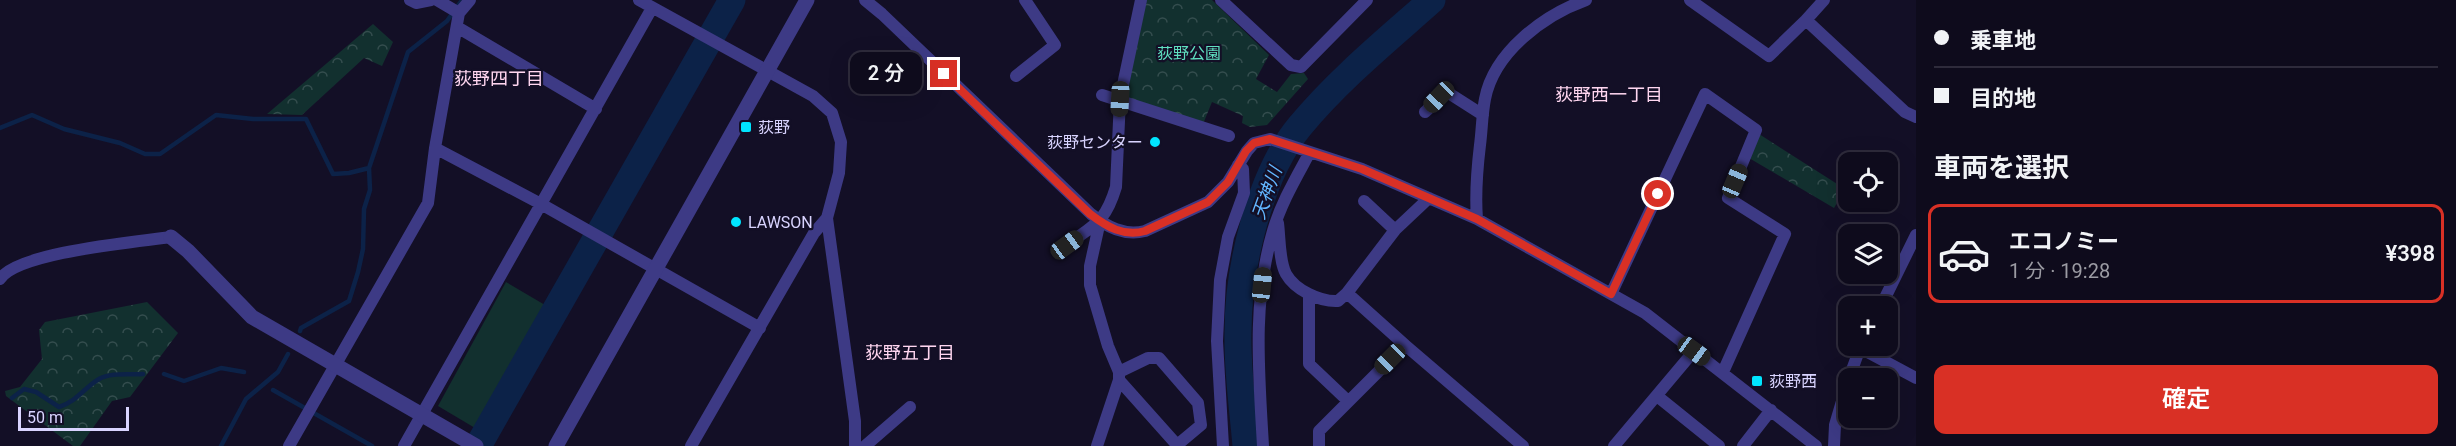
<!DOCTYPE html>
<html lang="ja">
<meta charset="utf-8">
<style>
body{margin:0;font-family:Roboto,"Noto Sans JP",sans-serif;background:#1c1929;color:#f1f3f6;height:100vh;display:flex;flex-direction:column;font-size:22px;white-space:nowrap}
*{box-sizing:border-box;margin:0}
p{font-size:20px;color:#9b9ba3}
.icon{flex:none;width:33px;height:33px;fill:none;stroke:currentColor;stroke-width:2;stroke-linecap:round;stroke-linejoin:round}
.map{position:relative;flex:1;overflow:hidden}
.panel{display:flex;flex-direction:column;background:#0e0b1c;width:540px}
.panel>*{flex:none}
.hud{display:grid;align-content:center;height:132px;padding:0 18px;background:#0e0b1c}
.fabs{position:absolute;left:1838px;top:152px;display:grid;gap:12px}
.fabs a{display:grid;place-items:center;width:60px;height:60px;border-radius:12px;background:#0e0b1c;box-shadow:0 6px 24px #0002,0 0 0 2px #2e2b3b;font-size:30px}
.scale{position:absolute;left:18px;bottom:15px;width:111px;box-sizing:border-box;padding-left:6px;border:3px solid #d9d4ff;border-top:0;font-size:16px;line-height:21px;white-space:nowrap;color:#d9d4ff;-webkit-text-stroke:4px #130f26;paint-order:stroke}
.end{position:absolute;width:27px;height:27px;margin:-14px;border:8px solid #d93025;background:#fff;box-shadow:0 0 0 3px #fff}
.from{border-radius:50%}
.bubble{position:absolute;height:42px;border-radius:12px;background:#0e0b1c;box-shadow:0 6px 24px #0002,0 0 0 2px #2e2b3b;font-size:20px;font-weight:600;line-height:42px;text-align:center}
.car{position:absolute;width:18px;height:36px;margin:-18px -9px;border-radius:8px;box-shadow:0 0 4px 2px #0007;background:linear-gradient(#222 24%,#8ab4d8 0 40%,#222 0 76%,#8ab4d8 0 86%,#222 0)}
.hud b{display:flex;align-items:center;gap:21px;height:57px;font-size:22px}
.hud b+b{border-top:2px solid #2e2b3b}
.hud i{width:15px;height:15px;background:#f1f3f6}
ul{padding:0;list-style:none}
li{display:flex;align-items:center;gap:18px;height:99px;margin:0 12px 9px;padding:0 6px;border:3px solid transparent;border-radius:12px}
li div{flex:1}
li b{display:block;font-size:22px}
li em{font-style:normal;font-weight:600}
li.active{border-color:#d93025}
li>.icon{width:54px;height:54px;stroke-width:1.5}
h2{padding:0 18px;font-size:27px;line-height:72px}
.action{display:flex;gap:12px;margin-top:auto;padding:12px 18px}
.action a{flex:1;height:69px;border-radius:12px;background:#d93025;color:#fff;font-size:24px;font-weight:600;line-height:69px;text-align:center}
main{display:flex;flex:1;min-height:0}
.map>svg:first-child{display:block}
.green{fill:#12302f}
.forest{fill:url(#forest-crowns)}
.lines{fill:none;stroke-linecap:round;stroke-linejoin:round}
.stream{stroke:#0c2248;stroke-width:4.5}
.river{stroke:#0c2248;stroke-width:27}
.minor{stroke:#3d3a85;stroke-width:12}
.tertiary{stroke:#3d3a85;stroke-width:15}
.route{stroke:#d93025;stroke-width:8}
.poi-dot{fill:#00e5ff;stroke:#130f26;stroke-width:2}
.labels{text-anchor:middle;stroke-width:4.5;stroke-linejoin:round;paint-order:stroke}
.park-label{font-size:16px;fill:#5fe0c0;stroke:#130f26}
.poi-label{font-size:16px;fill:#d9d4ff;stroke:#130f26;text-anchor:start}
.neighbourhood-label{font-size:18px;fill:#ffd6f0;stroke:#130f26}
.water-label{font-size:18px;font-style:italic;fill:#62b6ff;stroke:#130f26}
</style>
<main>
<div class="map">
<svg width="1916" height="446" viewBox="0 0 1916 446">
<defs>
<pattern id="forest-crowns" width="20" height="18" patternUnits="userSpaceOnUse" patternTransform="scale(1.5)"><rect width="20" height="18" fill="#12302f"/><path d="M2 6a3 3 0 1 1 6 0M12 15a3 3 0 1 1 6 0" fill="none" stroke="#344d4e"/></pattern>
</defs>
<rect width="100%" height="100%" fill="#130f26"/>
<path class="green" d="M 506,282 L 545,305 L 475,428 L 438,406 Z"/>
<path class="forest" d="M 1146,0 L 1212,0 L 1269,55 L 1256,79 L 1277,92 L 1291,74 L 1304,73 L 1308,79 L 1267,125 L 1250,127 L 1242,123 L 1243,116 L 1212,102 L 1203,124 L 1131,100 L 1127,95 L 1128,82 Z
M 373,24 L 393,42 L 382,66 L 364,58 L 302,115 L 267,114 Z
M 1759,134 L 1845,189 L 1834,208 L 1749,158 Z
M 147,302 L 178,333 L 130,397 L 112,401 L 80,446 L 73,446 L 6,396 L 5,391 L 20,387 L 42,359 L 39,330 L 45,322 Z"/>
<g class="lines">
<path class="stream" d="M 0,128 L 32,115 L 64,129 L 120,143 L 145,154 L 160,154 L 216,115 L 253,119 L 306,119 L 333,174 L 349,173 L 369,168 L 408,52 L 447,21 L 462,0
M 300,331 L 301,328 L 349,301 L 358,272 L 363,249 L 364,209 L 370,190 L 369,168
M 164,374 L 184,381 L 221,368 L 244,372
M 273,390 L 372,446
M 12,398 L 24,389 L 36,392 L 59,407 C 76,402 84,388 99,379 C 111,372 129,375 143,374
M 221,446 L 246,399 L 278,372 L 288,354"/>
<path class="river" d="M 478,446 L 732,0
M 1246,446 C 1243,409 1237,370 1238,332 C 1238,269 1259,175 1300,126 C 1339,79 1387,40 1432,0"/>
<path class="minor" d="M 410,0 L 416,3 L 431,0
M 437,0 L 459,13
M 639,0 L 813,96 L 832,113 L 841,142 L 839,173 L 827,218 L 855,421 L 855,446
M 865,0 L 882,14 L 1091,214 C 1107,227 1124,236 1145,231 L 1208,202 L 1228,182 L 1247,151 L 1254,143 L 1270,139 L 1362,169 L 1477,219 L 1645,313 L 1816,446
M 1221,0 L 1291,65 L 1301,67 L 1367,0
M 1690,0 L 1769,56 L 1806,20 L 1905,112 L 1916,117
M 1806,20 L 1824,0
M 457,27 L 596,109
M 1016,76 L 1055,45 L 1025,0
M 1102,95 L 1229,136
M 1425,112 L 1447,92 L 1483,115
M 435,148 L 541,204 L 760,328
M 1364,201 L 1395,230
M 1477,219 C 1475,194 1477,170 1480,145 C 1482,130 1482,114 1485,99 C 1494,52 1544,15 1586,0
M 1278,223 C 1280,238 1279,261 1286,274 C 1295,290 1320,302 1338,301 L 1347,293 L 1395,230 L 1429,198
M 1067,245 C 1095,224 1105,223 1116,187 L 1120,99 L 1141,0
M 0,279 C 18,252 137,242 171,237
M 1347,293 L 1405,345 L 1523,446
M 1611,294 L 1705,94 L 1756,130 L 1728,198 L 1785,234 L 1723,372
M 1309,295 L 1309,364 L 1348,401
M 1881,306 L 1916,235
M 1862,345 L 1860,348 L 1916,378
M 1119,372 L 1148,358 L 1159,358 L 1198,403 L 1201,425 L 1177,445 L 1119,380
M 1849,378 L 1860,348
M 1657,396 L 1719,446
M 289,446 L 428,203 L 435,148 L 459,13 L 470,0
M 404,446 L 652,8
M 691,446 L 814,233 L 827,218
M 865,446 L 910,407
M 1097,446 L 1119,380 L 1119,372 L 1108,346 L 1090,285 L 1090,266 L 1100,221
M 1223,446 L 1217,341 L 1220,280 L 1228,237 L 1244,193 L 1243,169 L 1238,165
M 1263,446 C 1259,374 1252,302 1273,231 C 1281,203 1296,178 1310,152
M 1319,446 L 1319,431 L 1405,345
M 1614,446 L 1694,351
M 1743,446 L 1771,410
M 1834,446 L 1835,425 L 1848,381"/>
<path class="tertiary" d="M 171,237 L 188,251 L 252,317 L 476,446
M 556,446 L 807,0"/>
</g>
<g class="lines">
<path class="route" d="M 944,74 L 1090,214 C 1107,227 1124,237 1145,231 L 1208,202 L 1228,182 L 1246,151 L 1254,143 L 1270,139 L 1362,169 L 1477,219 L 1611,294 L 1658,194"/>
</g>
<g class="poi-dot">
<rect x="740" y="121" width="12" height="12" rx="3"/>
<circle cx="1155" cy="142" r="6"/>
<circle cx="736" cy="222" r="6"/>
<rect x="1751" y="375" width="12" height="12" rx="3"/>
</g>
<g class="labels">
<g class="park-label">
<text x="1189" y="59">荻野公園</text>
</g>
<g class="poi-label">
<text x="758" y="133">荻野</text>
<text x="1143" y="148" text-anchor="end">荻野センター</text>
<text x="748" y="228">LAWSON</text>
<text x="1769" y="387">荻野西</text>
</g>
<g class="neighbourhood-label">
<text x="499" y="85">荻野四丁目</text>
<text x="1609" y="101">荻野西一丁目</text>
<text x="910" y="359">荻野五丁目</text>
</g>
<g class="water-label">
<text transform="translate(1267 193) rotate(-70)" y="6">天神川</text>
</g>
</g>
</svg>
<div class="fabs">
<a><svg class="icon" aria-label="locate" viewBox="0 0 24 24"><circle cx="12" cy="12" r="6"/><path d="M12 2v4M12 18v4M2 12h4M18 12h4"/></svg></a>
<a><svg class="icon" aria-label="layers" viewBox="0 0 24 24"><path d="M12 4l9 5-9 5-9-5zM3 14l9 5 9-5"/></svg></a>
<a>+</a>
<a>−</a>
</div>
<div class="scale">50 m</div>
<i class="end from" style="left:1658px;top:194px"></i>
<i class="end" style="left:944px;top:74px"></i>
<div class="bubble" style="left:850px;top:52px;width:72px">2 分</div>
<i class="car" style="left:1439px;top:97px;rotate:224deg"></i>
<i class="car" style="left:1120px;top:99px;rotate:183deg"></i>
<i class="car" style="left:1735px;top:181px;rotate:23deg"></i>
<i class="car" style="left:1067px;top:245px;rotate:54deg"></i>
<i class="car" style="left:1262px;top:285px;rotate:6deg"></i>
<i class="car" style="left:1694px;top:351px;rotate:126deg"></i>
<i class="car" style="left:1390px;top:359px;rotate:225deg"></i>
</div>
<section class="panel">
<div class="hud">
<b><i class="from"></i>乗車地</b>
<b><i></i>目的地</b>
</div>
<h2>車両を選択</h2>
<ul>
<li class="active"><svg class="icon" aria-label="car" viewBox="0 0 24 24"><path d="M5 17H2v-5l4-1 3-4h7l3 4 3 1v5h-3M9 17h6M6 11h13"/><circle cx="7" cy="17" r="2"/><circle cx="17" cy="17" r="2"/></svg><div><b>エコノミー</b><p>1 分 · 19:28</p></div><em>¥398</em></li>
</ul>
<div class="action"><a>確定</a></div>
</section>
</main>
